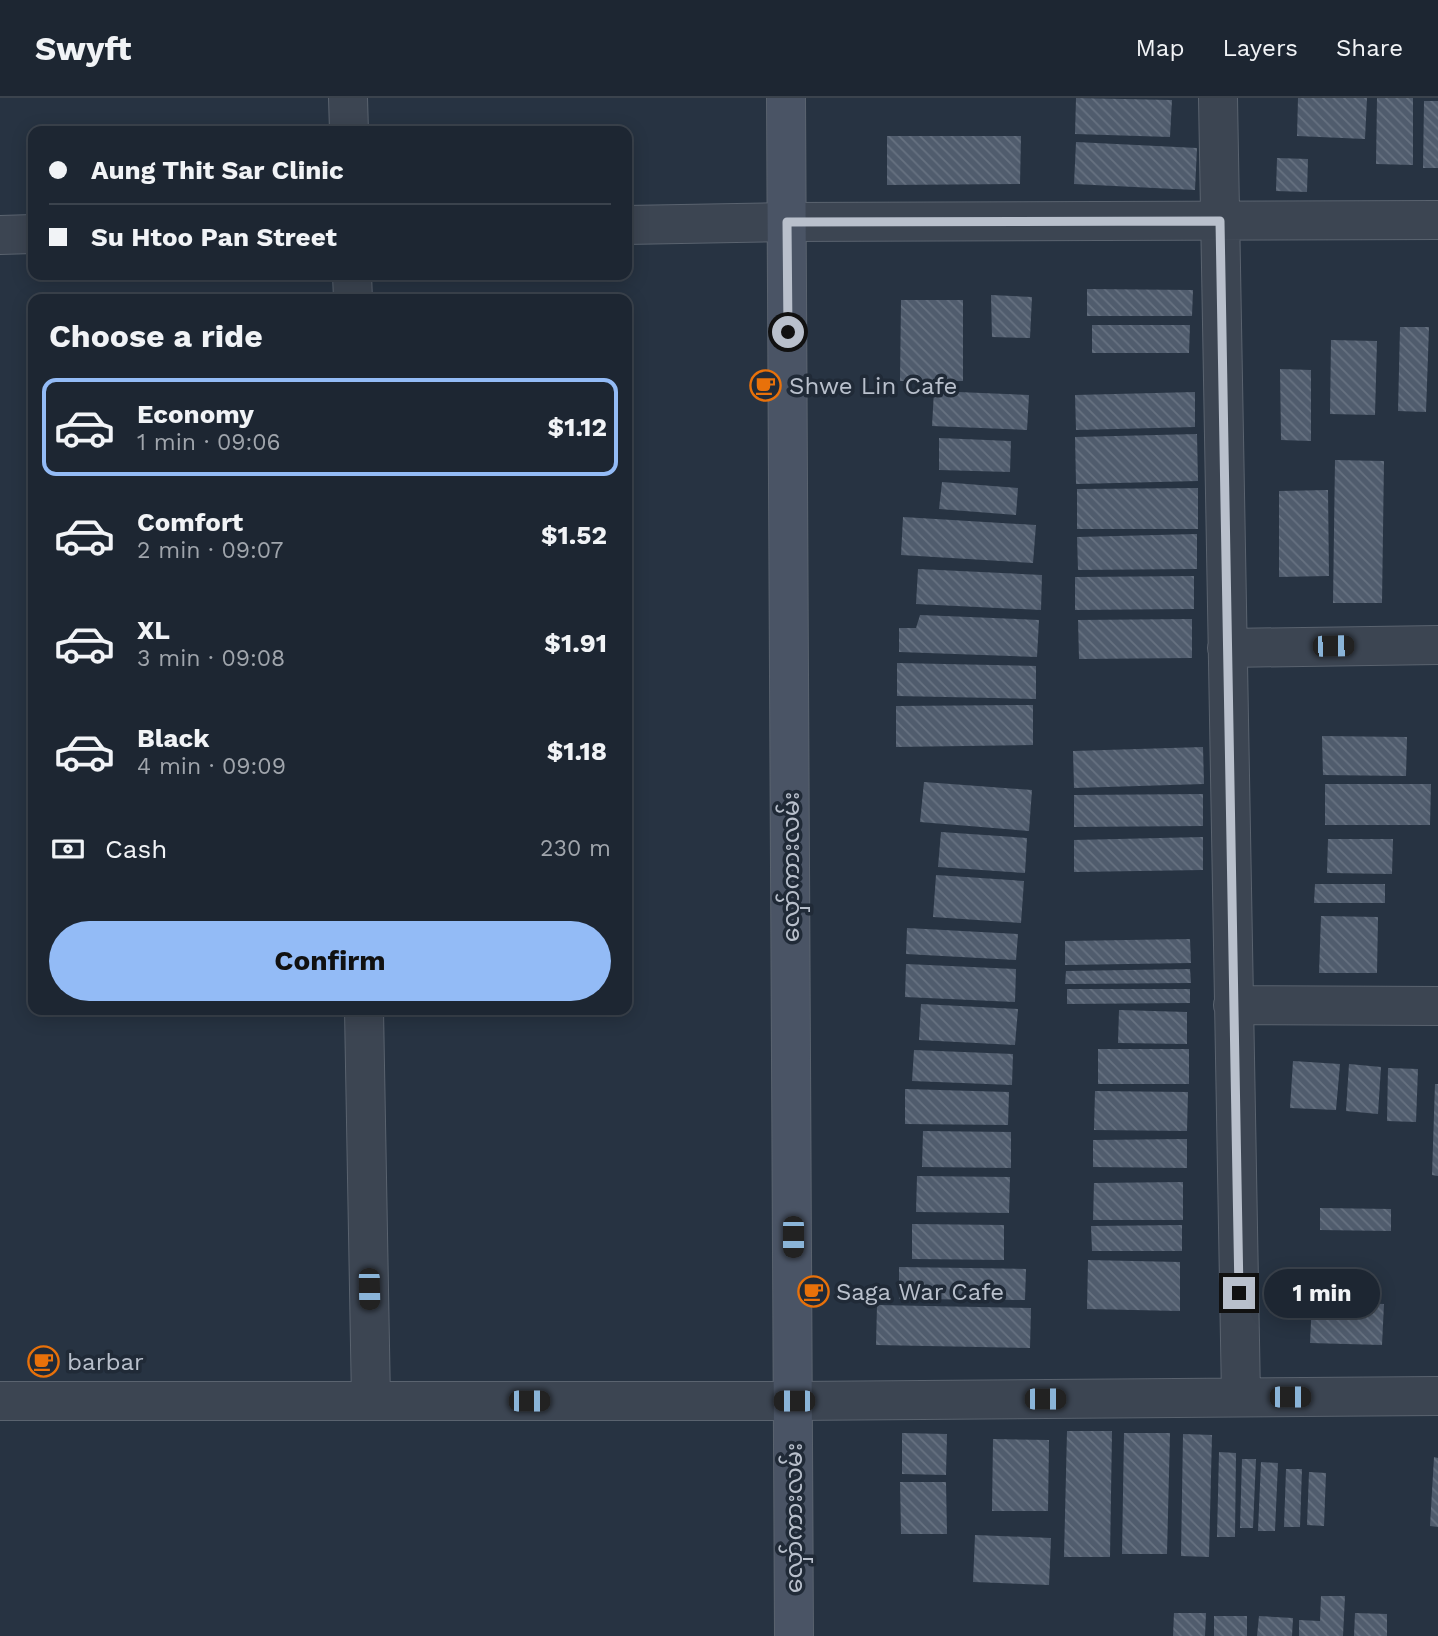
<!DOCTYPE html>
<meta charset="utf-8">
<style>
body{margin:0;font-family:"Work Sans","Noto Sans Myanmar",sans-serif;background:#2a323e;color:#f1f3f6;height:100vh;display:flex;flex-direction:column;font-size:26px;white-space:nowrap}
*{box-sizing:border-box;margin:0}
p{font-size:23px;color:#a0a5ac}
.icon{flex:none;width:38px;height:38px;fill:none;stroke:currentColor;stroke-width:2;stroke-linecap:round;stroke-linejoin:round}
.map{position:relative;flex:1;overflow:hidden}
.details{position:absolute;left:28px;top:196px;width:604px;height:721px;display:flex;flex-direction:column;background:#1d2632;border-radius:14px;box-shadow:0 4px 18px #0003,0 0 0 2px #3b434d}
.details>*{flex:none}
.banner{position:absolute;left:28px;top:28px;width:604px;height:154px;border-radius:14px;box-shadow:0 4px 18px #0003,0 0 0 2px #3b434d;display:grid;align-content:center;height:154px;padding:0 21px;background:#1d2632}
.end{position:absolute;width:32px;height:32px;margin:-16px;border:9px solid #b9c0cc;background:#111;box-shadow:0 0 0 4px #111}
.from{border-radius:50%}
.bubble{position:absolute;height:49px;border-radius:24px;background:#1d2632;box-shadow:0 4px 18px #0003,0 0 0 2px #3b434d;font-size:23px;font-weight:700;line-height:49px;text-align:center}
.car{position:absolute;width:21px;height:42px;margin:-21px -10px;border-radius:9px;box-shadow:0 0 5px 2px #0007;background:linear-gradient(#222 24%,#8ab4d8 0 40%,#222 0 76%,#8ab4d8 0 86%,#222 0)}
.banner b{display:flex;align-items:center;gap:24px;height:66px;font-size:26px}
.banner b+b{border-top:2px solid #3b434d}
.banner i{width:18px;height:18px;background:#f1f3f6}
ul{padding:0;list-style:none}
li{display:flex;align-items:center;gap:21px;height:98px;margin:0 14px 10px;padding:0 7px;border:4px solid transparent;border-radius:14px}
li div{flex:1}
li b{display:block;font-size:26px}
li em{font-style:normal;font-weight:700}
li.selected{border-color:#93bbf6}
li>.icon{width:63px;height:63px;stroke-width:1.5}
h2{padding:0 21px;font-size:32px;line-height:84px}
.pay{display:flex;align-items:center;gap:18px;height:77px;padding:0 21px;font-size:26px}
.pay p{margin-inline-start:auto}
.primary-button{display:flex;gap:14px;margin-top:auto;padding:14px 21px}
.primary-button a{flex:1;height:80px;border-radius:42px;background:#93bbf6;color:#111;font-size:28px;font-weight:700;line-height:80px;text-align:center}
header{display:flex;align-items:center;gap:42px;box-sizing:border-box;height:98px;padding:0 35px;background:#1d2632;border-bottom:2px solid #3b434d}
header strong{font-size:33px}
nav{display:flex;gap:38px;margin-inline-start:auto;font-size:24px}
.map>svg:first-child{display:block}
.building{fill:url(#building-back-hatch)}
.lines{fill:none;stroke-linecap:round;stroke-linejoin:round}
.street-casing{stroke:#5a636f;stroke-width:40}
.secondary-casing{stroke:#5a636f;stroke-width:40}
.street{stroke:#3c4552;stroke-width:38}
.secondary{stroke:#4a5465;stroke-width:38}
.route{stroke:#b9c0cc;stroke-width:9}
.labels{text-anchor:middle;stroke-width:7;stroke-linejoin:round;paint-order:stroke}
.poi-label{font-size:24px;fill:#b9c0cc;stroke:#202a37;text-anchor:start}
.street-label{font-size:24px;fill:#b9c0cc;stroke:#202a37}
</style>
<header>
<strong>Swyft</strong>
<nav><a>Map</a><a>Layers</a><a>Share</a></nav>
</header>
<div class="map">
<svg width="1438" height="1538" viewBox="0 0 1438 1538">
<defs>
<pattern id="building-back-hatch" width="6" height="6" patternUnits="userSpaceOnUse" patternTransform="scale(1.75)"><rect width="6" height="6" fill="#505c6d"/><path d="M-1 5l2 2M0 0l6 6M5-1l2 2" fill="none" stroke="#677281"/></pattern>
</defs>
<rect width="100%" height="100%" fill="#273342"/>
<path class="building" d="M 1076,0 L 1172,2 L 1170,39 L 1075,36 Z
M 1298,0 L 1367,0 L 1365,41 L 1297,38 Z
M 1377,0 L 1413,0 L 1413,67 L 1376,66 Z
M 1424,3 L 1438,3 L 1438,70 L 1423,70 Z
M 887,38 L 1021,38 L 1020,86 L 887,87 Z
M 1076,44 L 1197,50 L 1195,92 L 1074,86 Z
M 1277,60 L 1308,61 L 1307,94 L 1276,93 Z
M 1087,191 L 1193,192 L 1192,218 L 1087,218 Z
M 991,197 L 1032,199 L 1030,240 L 992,239 Z
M 901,202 L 963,202 L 963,283 L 900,283 Z
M 1092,227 L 1190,227 L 1189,255 L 1092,255 Z
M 1400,229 L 1429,229 L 1426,314 L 1398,313 Z
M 1331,242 L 1377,243 L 1375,317 L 1330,316 Z
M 1280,271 L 1311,272 L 1311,343 L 1281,342 Z
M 934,293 L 1029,297 L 1027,332 L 932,328 Z
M 1195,294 L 1195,329 L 1076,332 L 1075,297 Z
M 1197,336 L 1198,383 L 1076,386 L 1075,339 Z
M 939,340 L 1011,343 L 1010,374 L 939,372 Z
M 1335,362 L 1384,363 L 1382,505 L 1333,505 Z
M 942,384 L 1018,390 L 1016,417 L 939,411 Z
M 1198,390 L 1198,431 L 1077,431 L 1077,391 Z
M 1328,392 L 1329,478 L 1279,479 L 1279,393 Z
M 903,419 L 1036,427 L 1033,465 L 901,457 Z
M 1197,436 L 1197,471 L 1078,472 L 1077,439 Z
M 918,471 L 1042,477 L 1041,512 L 916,506 Z
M 1194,478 L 1194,511 L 1075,512 L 1075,479 Z
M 920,517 L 1039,522 L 1037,559 L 899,554 L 899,530 L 916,530 Z
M 1192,521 L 1192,560 L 1079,561 L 1078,522 Z
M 897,565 L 1036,568 L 1036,601 L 897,598 Z
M 1033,607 L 1033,647 L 896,649 L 896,608 Z
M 1322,638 L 1407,639 L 1406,678 L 1323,677 Z
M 1203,649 L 1204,686 L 1074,690 L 1073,653 Z
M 924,684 L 1032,692 L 1029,733 L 920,724 Z
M 1325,686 L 1431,686 L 1430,727 L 1325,727 Z
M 1203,696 L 1203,728 L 1074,729 L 1074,697 Z
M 941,734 L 1027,740 L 1025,775 L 938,769 Z
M 1203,739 L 1203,772 L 1074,774 L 1074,742 Z
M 1328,741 L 1393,741 L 1392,776 L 1327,775 Z
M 936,777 L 1024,783 L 1021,825 L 933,819 Z
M 1315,786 L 1385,786 L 1385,805 L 1314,805 Z
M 1321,818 L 1378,819 L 1377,875 L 1319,875 Z
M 907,830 L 1018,836 L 1016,862 L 906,856 Z
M 1190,841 L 1191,865 L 1065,867 L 1065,843 Z
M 906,866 L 1016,871 L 1015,904 L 905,899 Z
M 1190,871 L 1191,885 L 1065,886 L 1066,873 Z
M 1067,891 L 1190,891 L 1190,905 L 1067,906 Z
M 921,906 L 1018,911 L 1015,947 L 919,942 Z
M 1119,912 L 1187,914 L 1187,946 L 1118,945 Z
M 1098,951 L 1189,951 L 1189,986 L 1098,986 Z
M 914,952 L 1013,956 L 1012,987 L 912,983 Z
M 1293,963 L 1340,966 L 1336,1012 L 1290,1010 Z
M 1349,966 L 1381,969 L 1378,1016 L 1346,1013 Z
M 1388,970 L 1418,971 L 1416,1024 L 1387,1023 Z
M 1435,986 L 1438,986 L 1438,1078 L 1432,1077 Z
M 905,991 L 1009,994 L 1008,1027 L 905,1026 Z
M 1095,993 L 1188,994 L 1187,1033 L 1094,1032 Z
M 923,1033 L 1011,1034 L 1011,1070 L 922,1069 Z
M 1187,1041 L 1187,1070 L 1093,1069 L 1093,1042 Z
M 917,1078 L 1010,1079 L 1009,1115 L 916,1114 Z
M 1183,1084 L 1183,1122 L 1093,1122 L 1094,1085 Z
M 1320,1110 L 1391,1111 L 1391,1133 L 1320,1132 Z
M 912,1126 L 1004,1127 L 1004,1162 L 912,1161 Z
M 1182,1127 L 1182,1153 L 1092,1153 L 1091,1128 Z
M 1088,1162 L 1180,1164 L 1180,1213 L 1087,1211 Z
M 899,1169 L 1026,1171 L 1025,1202 L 899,1201 Z
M 1312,1203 L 1384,1206 L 1382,1247 L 1310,1245 Z
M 877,1207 L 1031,1210 L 1030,1250 L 876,1247 Z
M 1067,1333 L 1112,1333 L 1110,1459 L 1064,1459 Z
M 902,1335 L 947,1336 L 946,1377 L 902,1376 Z
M 1124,1335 L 1170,1335 L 1167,1456 L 1122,1456 Z
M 1183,1336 L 1212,1337 L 1209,1459 L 1181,1458 Z
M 993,1341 L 1049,1342 L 1048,1413 L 992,1413 Z
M 1219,1354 L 1236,1355 L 1235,1439 L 1217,1439 Z
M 1434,1359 L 1438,1360 L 1438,1429 L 1430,1428 Z
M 1242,1361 L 1256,1361 L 1253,1430 L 1240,1430 Z
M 1261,1364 L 1278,1365 L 1275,1433 L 1258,1433 Z
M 1286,1371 L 1302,1371 L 1300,1429 L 1284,1429 Z
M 1309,1374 L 1326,1375 L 1324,1428 L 1307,1427 Z
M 900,1384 L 946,1384 L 947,1436 L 901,1436 Z
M 975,1437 L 1051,1440 L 1049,1487 L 973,1484 Z
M 1321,1498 L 1345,1498 L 1343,1538 L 1299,1538 L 1299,1522 L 1320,1523 Z
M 1174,1515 L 1206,1515 L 1205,1538 L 1173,1538 Z
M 1355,1515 L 1387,1516 L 1387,1538 L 1354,1538 Z
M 1214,1518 L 1247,1518 L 1247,1538 L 1214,1538 Z
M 1259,1518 L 1293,1520 L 1292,1538 L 1257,1538 Z"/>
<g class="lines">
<defs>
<path id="street" d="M 348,0 L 349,33
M 1218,0 L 1241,1299
M 626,127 L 787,124 L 1438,122
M 0,137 L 33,136
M 352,177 L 353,201
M 1227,550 L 1438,547
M 1233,907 L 1438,908
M 364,912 L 371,1303
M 0,1303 L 794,1303 L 1438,1298"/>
<path id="secondary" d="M 786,0 L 794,1538"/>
</defs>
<use href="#street" class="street-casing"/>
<use href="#secondary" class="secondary-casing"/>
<use href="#street" class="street"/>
<use href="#secondary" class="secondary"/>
</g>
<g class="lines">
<path class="route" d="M 788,234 L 787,124 L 1220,123 L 1239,1195"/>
</g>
<defs>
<symbol id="cafe-ring" viewBox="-11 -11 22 22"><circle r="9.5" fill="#202a37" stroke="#e8710a" stroke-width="1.5"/><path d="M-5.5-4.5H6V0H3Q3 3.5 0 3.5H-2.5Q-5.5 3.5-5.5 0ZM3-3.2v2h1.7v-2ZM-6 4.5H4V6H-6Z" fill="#e8710a"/></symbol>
</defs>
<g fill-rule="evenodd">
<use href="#cafe-ring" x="748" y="270" width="35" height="35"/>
<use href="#cafe-ring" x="796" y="1176" width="35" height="35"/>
<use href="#cafe-ring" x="26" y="1246" width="35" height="35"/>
</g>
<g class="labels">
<g class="poi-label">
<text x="789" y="296">Shwe Lin Cafe</text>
<text x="836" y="1202">Saga War Cafe</text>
<text x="67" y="1272">barbar</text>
</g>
<g class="street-label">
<text transform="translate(791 769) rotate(-90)" y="8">လှော်ကားလမ်း</text>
<text transform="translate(794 1420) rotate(-90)" y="8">လှော်ကားလမ်း</text>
</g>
</g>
</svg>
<i class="end from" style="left:788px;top:234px"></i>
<i class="end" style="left:1239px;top:1195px"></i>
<div class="bubble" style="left:1264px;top:1171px;width:116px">1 min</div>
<i class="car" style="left:1333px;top:548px;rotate:89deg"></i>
<i class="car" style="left:793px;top:1139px;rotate:180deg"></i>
<i class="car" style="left:369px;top:1191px;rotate:179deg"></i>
<i class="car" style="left:1290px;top:1299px;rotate:90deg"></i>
<i class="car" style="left:1045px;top:1301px;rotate:90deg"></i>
<i class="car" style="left:529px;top:1303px;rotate:90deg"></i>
<i class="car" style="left:794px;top:1303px;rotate:270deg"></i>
<div class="banner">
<b><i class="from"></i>Aung Thit Sar Clinic</b>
<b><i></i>Su Htoo Pan Street</b>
</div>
<section class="details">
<h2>Choose a ride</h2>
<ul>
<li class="selected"><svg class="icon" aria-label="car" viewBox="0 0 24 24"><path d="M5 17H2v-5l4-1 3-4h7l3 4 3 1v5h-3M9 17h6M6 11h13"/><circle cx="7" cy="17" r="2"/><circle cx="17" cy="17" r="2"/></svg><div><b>Economy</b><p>1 min · 09:06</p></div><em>$1.12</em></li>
<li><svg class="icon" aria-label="car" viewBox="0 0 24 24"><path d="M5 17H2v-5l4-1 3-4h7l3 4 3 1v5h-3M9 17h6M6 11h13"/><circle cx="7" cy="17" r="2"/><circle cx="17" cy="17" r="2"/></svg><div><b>Comfort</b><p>2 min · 09:07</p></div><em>$1.52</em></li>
<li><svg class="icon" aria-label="car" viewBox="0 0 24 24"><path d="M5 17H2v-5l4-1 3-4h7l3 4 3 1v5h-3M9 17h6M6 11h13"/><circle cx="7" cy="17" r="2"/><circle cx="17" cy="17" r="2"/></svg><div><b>XL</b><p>3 min · 09:08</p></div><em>$1.91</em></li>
<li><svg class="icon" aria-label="car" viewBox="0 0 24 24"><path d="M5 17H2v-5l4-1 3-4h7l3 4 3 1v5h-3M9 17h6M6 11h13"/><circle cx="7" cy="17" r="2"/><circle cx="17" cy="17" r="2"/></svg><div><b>Black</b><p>4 min · 09:09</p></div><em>$1.18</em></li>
</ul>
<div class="pay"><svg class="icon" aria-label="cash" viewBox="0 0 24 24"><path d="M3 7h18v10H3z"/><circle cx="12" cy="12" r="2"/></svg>Cash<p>230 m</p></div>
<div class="primary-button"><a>Confirm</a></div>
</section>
</div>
